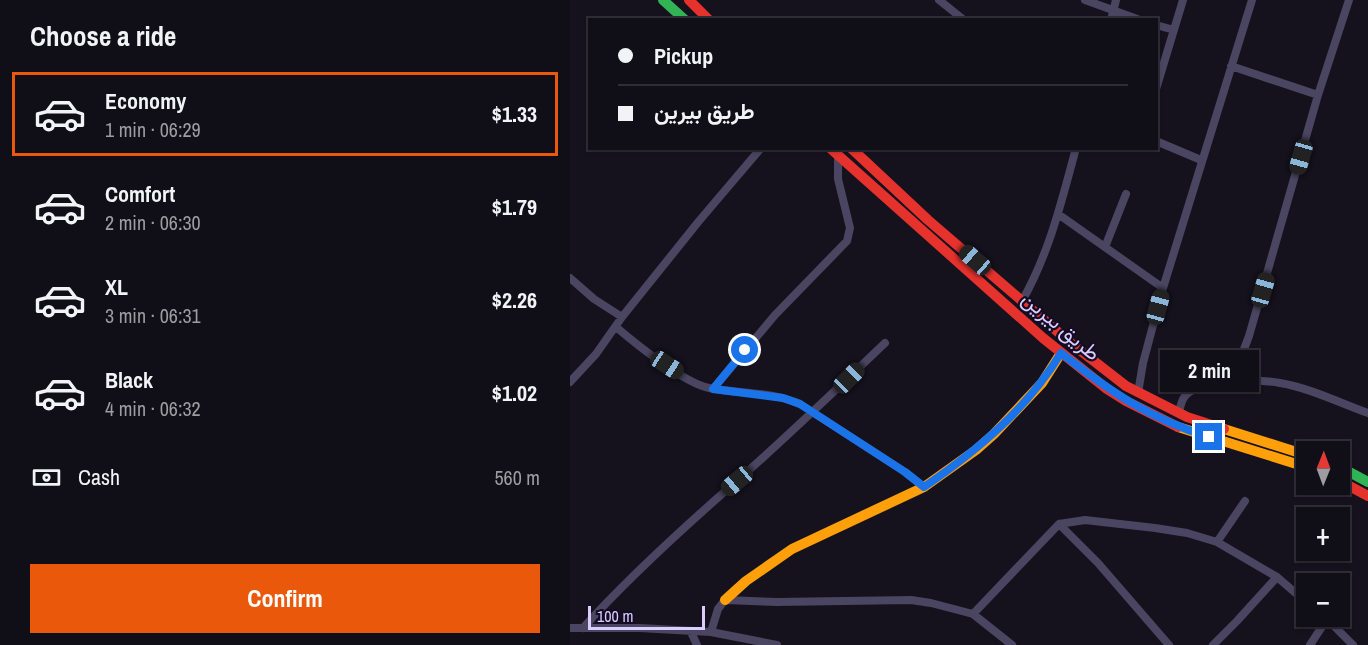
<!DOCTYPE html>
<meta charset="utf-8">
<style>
body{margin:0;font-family:"Archivo Narrow",Vazirmatn,sans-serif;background:#19171f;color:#f1f3f6;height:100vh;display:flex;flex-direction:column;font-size:22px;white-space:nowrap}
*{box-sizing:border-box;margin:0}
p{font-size:20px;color:#9c9ca1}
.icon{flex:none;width:33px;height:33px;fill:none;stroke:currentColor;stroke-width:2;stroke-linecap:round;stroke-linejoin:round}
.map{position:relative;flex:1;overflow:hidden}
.side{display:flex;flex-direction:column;background:#100e16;width:570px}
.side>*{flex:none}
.guide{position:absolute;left:18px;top:18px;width:570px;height:132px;border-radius:0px;box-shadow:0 2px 4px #0004,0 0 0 2px #302e35;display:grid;align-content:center;height:132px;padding:0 30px;background:#100e16}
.needle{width:39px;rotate:1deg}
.buttons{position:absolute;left:726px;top:441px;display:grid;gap:12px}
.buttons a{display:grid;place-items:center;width:54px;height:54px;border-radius:0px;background:#100e16;box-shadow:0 2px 4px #0004,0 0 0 2px #302e35;font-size:30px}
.scale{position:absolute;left:18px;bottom:15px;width:117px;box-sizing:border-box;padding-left:6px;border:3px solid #daceff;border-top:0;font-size:16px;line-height:21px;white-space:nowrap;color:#daceff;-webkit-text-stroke:4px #130c24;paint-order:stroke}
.end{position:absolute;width:27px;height:27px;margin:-14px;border:8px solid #1a73e8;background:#fff;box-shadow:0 0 0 3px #fff}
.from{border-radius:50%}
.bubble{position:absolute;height:42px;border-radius:0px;background:#100e16;box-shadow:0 2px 4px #0004,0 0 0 2px #302e35;font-size:20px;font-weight:700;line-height:42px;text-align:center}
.car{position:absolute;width:18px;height:36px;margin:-18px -9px;border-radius:8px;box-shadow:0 0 4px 2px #0007;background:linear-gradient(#222 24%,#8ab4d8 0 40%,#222 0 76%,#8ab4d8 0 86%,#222 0)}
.guide b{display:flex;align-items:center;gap:21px;height:57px;font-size:22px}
.guide b+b{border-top:2px solid #302e35}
.guide i{width:15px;height:15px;background:#f1f3f6}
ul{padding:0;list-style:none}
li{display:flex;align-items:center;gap:18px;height:84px;margin:0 12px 9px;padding:0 18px;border:3px solid transparent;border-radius:0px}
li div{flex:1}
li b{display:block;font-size:22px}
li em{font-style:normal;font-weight:700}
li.active{border-color:#ea580c}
li>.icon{width:54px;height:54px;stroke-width:1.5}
h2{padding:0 30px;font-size:27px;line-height:72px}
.pay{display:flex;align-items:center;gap:15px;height:66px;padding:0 30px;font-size:22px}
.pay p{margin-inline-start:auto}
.primary-button{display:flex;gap:12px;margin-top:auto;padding:12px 30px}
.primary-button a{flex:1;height:69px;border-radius:0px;background:#ea580c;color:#fff;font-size:24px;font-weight:700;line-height:69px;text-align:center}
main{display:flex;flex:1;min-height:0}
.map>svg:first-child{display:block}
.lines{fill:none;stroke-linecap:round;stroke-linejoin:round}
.street{stroke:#4a4560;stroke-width:8}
.fast{stroke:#30b455;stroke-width:10}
.slow{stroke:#ff9f0a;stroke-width:10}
.jam{stroke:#e5322d;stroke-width:10}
.route{stroke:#1a73e8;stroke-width:8}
.labels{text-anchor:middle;stroke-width:4.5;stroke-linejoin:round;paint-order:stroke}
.street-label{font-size:21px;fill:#daceff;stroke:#130c24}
</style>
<main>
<section class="side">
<h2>Choose a ride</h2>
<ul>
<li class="active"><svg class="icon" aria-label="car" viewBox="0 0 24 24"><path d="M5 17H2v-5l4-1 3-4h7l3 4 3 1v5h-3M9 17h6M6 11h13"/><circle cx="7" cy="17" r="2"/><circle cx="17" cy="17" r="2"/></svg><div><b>Economy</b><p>1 min · 06:29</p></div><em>$1.33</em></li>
<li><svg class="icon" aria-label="car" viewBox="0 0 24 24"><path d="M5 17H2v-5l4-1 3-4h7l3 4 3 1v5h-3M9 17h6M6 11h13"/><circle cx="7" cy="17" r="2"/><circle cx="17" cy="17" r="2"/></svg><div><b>Comfort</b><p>2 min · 06:30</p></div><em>$1.79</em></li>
<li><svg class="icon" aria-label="car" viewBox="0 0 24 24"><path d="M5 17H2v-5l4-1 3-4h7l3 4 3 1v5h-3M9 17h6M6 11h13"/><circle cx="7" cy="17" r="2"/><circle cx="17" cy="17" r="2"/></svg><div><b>XL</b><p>3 min · 06:31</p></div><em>$2.26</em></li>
<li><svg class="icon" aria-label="car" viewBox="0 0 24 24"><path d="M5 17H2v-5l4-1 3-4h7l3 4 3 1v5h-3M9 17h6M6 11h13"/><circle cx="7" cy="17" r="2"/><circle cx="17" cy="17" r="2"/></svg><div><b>Black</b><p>4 min · 06:32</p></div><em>$1.02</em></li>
</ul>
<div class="pay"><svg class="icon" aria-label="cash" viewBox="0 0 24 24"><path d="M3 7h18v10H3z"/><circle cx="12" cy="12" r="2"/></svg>Cash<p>560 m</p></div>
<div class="primary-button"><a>Confirm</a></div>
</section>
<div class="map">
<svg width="798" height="645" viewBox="0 0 798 645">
<rect width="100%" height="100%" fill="#15121e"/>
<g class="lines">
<path class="street" d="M 369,0 L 394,20
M 515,0 L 570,20
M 541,20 L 546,0
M 586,25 L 604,30
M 661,66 L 748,95
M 586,89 L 613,0
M 586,141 L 631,160
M 488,214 L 593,288
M 535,247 L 556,194
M 0,278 L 24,299 L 52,317
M 452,301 C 479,254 492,200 506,148
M 46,327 C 66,344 114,383 139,388 C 169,394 202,391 230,404 L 335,472 L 354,487
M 662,381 L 679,336 L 748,95 L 779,0
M 0,382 L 26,354 L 52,317 L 129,221 L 191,148
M 143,389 L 205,315 L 277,241 L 280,228 L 268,179 L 268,155
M 568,393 L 573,363 L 593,288 L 682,0
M 609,413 C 610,407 611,401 615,396 C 633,377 686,379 710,383 C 740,388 770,403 798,413
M 489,524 L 528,563 L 599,645
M 647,542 L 675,501
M 403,614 L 489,524 L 515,520 L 585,528 L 617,533 L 647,542 L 707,577 L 736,602
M 754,616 L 783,645
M 0,628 L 70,628 L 141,632 L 207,645
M 13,628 C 61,575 114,527 168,480 C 218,436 267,389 315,343
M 121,632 L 127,645
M 141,632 L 148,609 L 155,600 L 207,602 L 341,600 L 361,603 L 403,614 L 442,645
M 643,645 L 667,621 L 707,577
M 740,645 L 757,619"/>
<path class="fast" d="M 93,0 L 115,20
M 770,467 L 798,482"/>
<path class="slow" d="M 608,427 L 736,467
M 654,429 L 736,455
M 155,600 L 176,581 L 222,549 L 354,487 L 406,450 L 424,434 L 472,383 L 491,353"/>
<path class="jam" d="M 119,0 L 139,20
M 260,148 L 473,338 L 537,389 L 556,401 L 608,427
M 281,148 L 358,220 L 502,344 L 556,386 L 617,417 L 654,429
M 770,481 L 798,496"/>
</g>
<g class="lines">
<path class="route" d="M 175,350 L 143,389 L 213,398 L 230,404 L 335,472 L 354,487 C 408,450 457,409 491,353 C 541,392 578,418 639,437"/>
</g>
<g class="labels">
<g class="street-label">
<text transform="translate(491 326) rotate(40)" y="7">طريق بيرين</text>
</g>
</g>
</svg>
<div class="buttons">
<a><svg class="needle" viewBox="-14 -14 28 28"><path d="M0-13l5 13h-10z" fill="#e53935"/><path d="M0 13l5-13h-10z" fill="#9c9ca1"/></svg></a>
<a>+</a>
<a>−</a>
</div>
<div class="scale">100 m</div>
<i class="end from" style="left:175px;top:350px"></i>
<i class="end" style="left:639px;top:437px"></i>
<div class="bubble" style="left:590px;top:350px;width:99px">2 min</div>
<i class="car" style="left:731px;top:157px;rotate:196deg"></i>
<i class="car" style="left:405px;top:260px;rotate:311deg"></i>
<i class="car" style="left:693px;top:290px;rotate:16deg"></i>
<i class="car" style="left:588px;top:307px;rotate:15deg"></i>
<i class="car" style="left:97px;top:365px;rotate:123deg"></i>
<i class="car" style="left:279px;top:378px;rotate:45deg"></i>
<i class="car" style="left:167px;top:481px;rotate:230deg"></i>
<div class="guide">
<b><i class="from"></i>Pickup</b>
<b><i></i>طريق بيرين</b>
</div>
</div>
</main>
